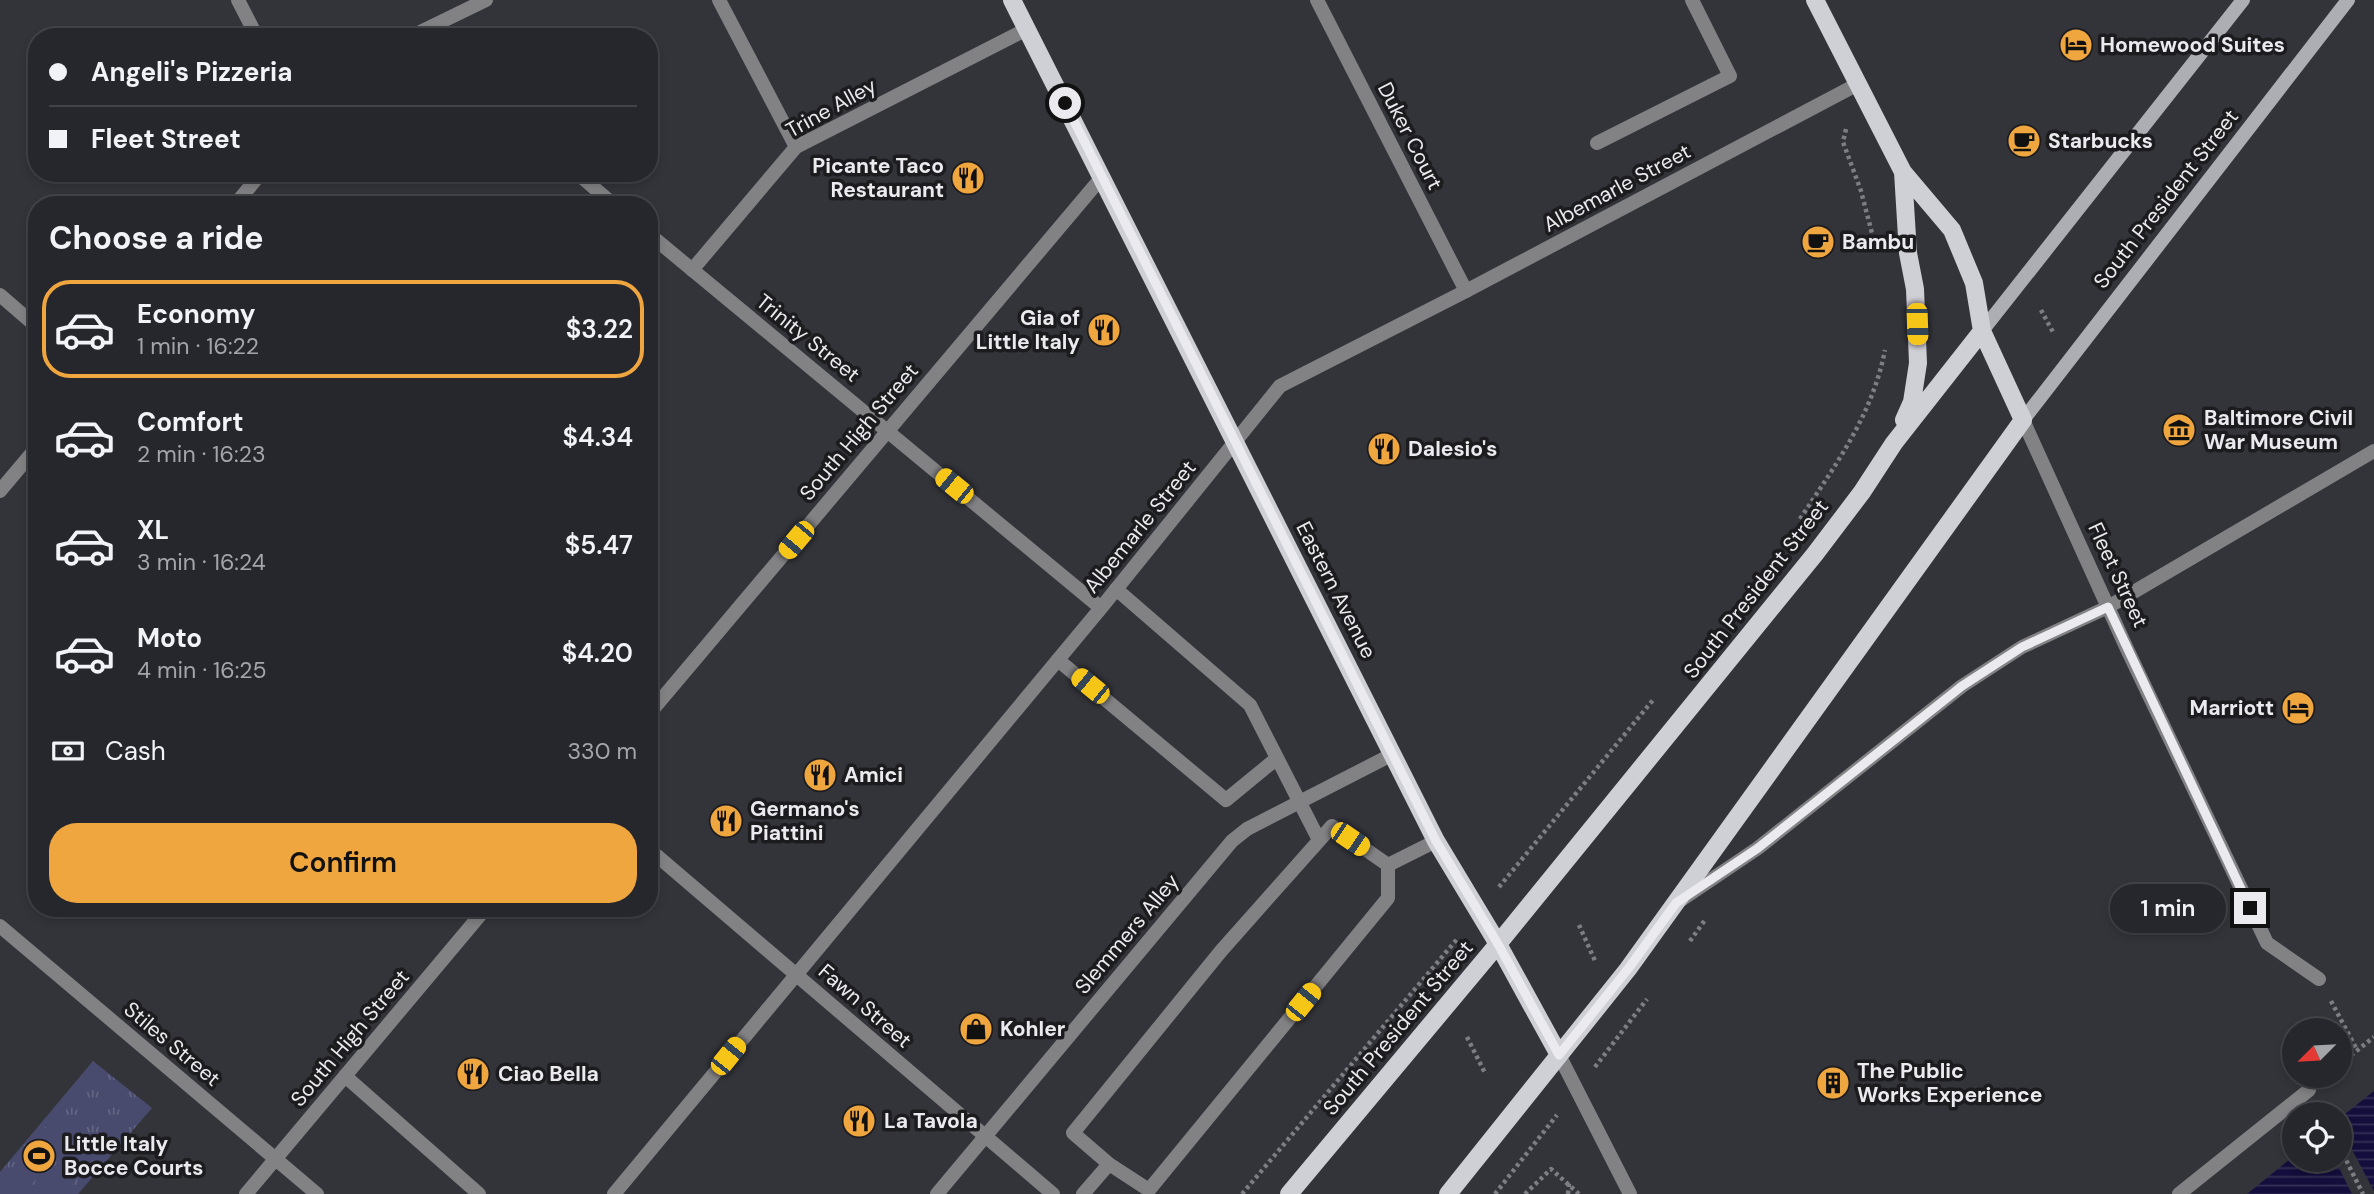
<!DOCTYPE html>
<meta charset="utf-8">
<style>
body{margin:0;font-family:"DM Sans",sans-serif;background:#2e2f34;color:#f1f3f6;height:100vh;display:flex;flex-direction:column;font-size:26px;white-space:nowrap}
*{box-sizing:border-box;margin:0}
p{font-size:23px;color:#a4a5a9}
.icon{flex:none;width:38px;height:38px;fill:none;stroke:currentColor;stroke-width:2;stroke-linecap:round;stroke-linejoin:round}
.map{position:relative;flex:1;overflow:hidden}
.side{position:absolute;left:28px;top:196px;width:630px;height:721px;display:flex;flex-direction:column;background:#26272c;border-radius:28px;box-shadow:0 4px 10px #0003,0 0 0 2px #424448}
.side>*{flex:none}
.top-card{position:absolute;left:28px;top:28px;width:630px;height:154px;border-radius:28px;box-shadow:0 4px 10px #0003,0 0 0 2px #424448;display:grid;align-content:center;height:154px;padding:0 21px;background:#26272c}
.needle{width:46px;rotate:246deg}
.buttons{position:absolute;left:2282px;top:1018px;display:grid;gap:14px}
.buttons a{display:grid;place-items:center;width:70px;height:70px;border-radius:50%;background:#26272c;box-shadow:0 4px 10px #0003,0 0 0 2px #424448;font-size:35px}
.end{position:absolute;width:32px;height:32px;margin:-16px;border:9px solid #ebebef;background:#111;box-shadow:0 0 0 4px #111}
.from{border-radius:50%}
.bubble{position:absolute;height:49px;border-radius:24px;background:#26272c;box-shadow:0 4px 10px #0003,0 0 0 2px #424448;font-size:23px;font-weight:600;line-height:49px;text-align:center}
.car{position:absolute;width:21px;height:42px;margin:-21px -10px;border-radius:9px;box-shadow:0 0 5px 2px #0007;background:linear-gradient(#f5c518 24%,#345 0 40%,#f5c518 0 76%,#345 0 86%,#f5c518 0)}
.top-card b{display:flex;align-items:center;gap:24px;height:66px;font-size:26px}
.top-card b+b{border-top:2px solid #424448}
.top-card i{width:18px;height:18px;background:#f1f3f6}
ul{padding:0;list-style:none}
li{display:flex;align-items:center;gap:21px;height:98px;margin:0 14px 10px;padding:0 7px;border:4px solid transparent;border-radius:28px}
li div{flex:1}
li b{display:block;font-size:26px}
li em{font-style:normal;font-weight:600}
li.on{border-color:#f0a63f}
li>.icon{width:63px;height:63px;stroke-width:1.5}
h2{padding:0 21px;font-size:32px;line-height:84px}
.pay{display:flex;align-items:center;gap:18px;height:77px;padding:0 21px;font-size:26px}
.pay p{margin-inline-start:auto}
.cta{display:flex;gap:14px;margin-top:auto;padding:14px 21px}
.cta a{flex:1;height:80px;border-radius:28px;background:#f0a63f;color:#111;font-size:28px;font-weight:600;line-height:80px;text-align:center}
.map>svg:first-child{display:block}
.park{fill:url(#park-tufts)}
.pitch{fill:#494b6e}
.water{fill:url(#water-rules)}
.pier{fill:#33343a}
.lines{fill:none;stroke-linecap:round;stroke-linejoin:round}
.path{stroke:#7d7d83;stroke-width:4.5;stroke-dasharray:3.5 3.5;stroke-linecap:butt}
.lane{stroke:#828285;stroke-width:14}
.street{stroke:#828285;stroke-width:14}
.secondary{stroke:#adaeb3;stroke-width:14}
.primary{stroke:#cfcfd6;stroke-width:18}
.route{stroke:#ebebef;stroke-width:9}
.labels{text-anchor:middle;stroke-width:7;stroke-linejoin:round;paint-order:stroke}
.poi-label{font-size:21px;font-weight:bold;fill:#ebebef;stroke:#1c1c1f;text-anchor:start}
.street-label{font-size:21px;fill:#ebebef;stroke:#1c1c1f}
</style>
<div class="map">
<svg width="2374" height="1194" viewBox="0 0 2374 1194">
<defs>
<pattern id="park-tufts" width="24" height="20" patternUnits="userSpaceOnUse" patternTransform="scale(1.75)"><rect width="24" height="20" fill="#494b6e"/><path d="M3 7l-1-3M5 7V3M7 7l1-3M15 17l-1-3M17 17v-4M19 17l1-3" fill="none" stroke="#636583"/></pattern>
<pattern id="water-rules" width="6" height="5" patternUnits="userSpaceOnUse" patternTransform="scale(1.75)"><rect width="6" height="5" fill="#130e3c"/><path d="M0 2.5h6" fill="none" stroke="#363158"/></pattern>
</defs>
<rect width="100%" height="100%" fill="#33343a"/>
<path class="park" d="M 93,1061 L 152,1108 L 78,1194 L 0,1194 L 0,1172 Z"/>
<path class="pitch" d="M 58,1113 L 77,1129 L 24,1194 L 0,1194 L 0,1183 Z
M 83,1132 L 102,1148 L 64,1194 L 31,1194 Z"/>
<path class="water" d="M 2374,1091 L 2374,1194 L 2247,1194 L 2294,1156 L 2294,1160 L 2340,1160 L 2340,1118 Z"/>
<path class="pier" d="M 2340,1127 L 2374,1191 L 2374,1194 L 2352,1194 L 2335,1160 L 2340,1160 Z"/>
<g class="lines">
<path class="path" d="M 1846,129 L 1843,142 L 1861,191 L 1874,241
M 2041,310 L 2054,334
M 1800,519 C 1836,464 1872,416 1885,350
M 1499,887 L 1653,700
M 1579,925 L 1596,963
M 1690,941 L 1705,920
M 2331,1001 L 2357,1050
M 1467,1037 L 1485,1073
M 2340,1064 L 2374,1037
M 1595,1067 L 1647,999
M 2340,1148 L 2363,1194
M 1242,1194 L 1458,938
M 1495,1194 L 1557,1115
M 1525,1194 L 1551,1169 L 1579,1194
M 1568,1194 L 1569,1183"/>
<path class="lane" d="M 719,0 L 796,147
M 1317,0 L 1466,291
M 1597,143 L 1730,76 L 1692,0
M 692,270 L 796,147 L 1027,29
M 1116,589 L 1250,705 L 1319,840
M 1058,660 L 1226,800 L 1276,759
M 345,1076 L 479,1194
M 1109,1164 L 1149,1190 L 1388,898 L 1388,865
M 937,1194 L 1232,841 L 1247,829 L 1393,754
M 1083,1194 L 1109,1164 L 1073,1133 L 1221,951 L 1332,826 L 1388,865 L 1436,841"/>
<path class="street" d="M 238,0 L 257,37
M 410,37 L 486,0
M 577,173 L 614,205
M 235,205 L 261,173
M 649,234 L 1101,608
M 0,295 L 37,327
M 2023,420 L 2127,649 L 2267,943 L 2319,979
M 0,491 L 37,447
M 649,714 L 1102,177
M 649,849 L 1053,1194
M 1681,900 L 1758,848 L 1962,686 L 2022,647 L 2108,607 L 2374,451
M 0,926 L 317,1194
M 1559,1055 L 1630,1194
M 246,1194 L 486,908
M 614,1194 L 1101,608 L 1280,386 L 1466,291 L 1858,84
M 2179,1194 L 2309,1090"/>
<path class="secondary" d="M 1982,331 L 2243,0
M 2023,420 L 2348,0"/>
<path class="primary" d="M 1012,0 L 1436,841 L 1498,944 L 1559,1055
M 1903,172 L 1908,253 L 1915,289 L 1918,363 L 1912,402 L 1904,420
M 1289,1194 L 1498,944 L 1815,554 L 1862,492 L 1894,443 L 1982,331
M 1448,1194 L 1628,969 L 2023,420 L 1982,331 L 1974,283 L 1952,230 L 1903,172 L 1815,0"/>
</g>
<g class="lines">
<path class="route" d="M 1065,103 L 1436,841 L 1498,944 L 1559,1055 L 1628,969 L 1676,903 L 1758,848 L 1962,686 L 2022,647 L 2108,607 L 2250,908"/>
</g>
<defs>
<symbol id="hotel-disc" viewBox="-11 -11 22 22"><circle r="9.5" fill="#f0a63f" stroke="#1c1c1f"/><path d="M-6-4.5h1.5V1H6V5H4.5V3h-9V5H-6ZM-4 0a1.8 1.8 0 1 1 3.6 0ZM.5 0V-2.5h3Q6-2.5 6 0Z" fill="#111"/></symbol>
<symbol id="cafe-disc" viewBox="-11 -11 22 22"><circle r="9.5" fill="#f0a63f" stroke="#1c1c1f"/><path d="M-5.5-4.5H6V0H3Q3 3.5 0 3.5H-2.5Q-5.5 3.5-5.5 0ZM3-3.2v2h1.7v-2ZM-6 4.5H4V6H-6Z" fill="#111"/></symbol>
<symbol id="restaurant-disc" viewBox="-11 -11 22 22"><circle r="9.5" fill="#f0a63f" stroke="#1c1c1f"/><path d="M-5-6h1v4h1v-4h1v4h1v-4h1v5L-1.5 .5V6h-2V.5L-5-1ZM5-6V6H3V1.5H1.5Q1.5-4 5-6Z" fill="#111"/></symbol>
<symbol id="museum-disc" viewBox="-11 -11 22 22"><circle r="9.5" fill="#f0a63f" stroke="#1c1c1f"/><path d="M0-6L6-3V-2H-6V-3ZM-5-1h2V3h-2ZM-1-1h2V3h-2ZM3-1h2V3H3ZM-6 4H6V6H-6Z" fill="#111"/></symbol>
<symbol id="shop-disc" viewBox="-11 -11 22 22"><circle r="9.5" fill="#f0a63f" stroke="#1c1c1f"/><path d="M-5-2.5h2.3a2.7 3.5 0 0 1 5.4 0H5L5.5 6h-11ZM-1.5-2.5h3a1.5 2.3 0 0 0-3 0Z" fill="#111"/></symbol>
<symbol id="building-disc" viewBox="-11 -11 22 22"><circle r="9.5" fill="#f0a63f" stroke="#1c1c1f"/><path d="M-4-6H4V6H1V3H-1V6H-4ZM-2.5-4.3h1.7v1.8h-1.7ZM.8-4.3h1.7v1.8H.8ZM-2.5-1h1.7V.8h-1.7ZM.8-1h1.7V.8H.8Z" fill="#111"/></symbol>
<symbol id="stadium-disc" viewBox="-11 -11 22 22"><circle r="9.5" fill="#f0a63f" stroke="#1c1c1f"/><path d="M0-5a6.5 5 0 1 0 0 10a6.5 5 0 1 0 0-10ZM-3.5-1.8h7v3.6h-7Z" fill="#111"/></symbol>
</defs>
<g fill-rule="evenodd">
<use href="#hotel-disc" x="2057" y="26" width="38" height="38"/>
<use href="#cafe-disc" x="2005" y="122" width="38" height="38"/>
<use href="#restaurant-disc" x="949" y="159" width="38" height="38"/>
<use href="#cafe-disc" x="1799" y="223" width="38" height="38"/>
<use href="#restaurant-disc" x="1085" y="311" width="38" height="38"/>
<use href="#museum-disc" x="2160" y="411" width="38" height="38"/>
<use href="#restaurant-disc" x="1365" y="430" width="38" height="38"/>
<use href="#hotel-disc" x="2279" y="689" width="38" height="38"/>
<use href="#restaurant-disc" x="801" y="756" width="38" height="38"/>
<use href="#restaurant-disc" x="707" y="802" width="38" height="38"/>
<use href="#shop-disc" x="957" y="1010" width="38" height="38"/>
<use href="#restaurant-disc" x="454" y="1055" width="38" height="38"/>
<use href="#building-disc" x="1814" y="1064" width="38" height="38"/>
<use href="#restaurant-disc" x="840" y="1102" width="38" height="38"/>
<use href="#stadium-disc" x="20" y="1137" width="38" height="38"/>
</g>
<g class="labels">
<g class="poi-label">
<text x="2100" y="52">Homewood Suites</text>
<text x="2048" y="148">Starbucks</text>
<text x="944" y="173" text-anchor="end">Picante Taco<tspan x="944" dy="24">Restaurant</tspan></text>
<text x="1842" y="249">Bambu</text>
<text x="1080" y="325" text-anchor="end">Gia of<tspan x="1080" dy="24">Little Italy</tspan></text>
<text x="2204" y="425">Baltimore Civil<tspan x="2204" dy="24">War Museum</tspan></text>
<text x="1408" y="456">Dalesio's</text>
<text x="2274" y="715" text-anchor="end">Marriott</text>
<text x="844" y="782">Amici</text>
<text x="750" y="816">Germano's<tspan x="750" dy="24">Piattini</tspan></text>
<text x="1000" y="1036">Kohler</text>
<text x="1857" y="1078">The Public<tspan x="1857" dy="24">Works Experience</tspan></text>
<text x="498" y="1081">Ciao Bella</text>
<text x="884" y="1128">La Tavola</text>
<text x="64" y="1151">Little Italy<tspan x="64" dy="24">Bocce Courts</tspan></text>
</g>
<g class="street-label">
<text transform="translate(831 108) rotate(-29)" y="7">Trine Alley</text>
<text transform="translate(1410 136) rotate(63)" y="7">Duker Court</text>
<text transform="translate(1617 188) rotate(-28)" y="7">Albemarle Street</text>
<text transform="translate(2166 199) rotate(-52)" y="7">South President Street</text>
<text transform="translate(808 338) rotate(39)" y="7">Trinity Street</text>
<text transform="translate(859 432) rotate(-50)" y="7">South High Street</text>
<text transform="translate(1140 527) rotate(-51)" y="7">Albemarle Street</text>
<text transform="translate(2118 575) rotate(65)" y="7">Fleet Street</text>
<text transform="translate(1756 589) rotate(-52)" y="7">South President Street</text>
<text transform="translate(1336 590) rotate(63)" y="7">Eastern Avenue</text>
<text transform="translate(1127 934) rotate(-50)" y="7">Slemmers Alley</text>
<text transform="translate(865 1006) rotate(41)" y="7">Fawn Street</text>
<text transform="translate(1398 1028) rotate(-50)" y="7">South President Street</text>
<text transform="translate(350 1038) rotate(-50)" y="7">South High Street</text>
<text transform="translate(172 1044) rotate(40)" y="7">Stiles Street</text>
</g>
</g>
</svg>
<div class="buttons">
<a><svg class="needle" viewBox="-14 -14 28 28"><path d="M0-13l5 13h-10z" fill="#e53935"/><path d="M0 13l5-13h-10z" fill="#a4a5a9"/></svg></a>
<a><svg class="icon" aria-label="locate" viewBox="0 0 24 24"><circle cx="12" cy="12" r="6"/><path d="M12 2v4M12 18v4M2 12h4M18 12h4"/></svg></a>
</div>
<i class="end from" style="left:1065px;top:103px"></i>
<i class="end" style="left:2250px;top:908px"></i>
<div class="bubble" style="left:2110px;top:884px;width:116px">1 min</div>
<i class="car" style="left:1917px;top:324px;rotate:178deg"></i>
<i class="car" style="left:954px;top:486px;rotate:309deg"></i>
<i class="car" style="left:796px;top:540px;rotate:220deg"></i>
<i class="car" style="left:1090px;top:686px;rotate:309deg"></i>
<i class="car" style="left:1350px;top:839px;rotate:124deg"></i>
<i class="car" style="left:1303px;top:1002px;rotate:39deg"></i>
<i class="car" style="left:728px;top:1056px;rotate:39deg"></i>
<div class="top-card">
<b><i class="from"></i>Angeli's Pizzeria</b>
<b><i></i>Fleet Street</b>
</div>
<section class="side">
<h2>Choose a ride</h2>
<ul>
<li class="on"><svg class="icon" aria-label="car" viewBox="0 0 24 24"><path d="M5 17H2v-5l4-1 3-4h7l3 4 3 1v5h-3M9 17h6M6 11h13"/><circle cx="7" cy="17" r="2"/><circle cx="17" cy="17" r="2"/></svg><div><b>Economy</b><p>1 min · 16:22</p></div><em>$3.22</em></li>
<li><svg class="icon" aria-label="car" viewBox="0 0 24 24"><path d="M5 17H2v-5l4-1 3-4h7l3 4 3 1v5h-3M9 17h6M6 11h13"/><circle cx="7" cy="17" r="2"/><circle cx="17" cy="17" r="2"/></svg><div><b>Comfort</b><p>2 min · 16:23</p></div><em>$4.34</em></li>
<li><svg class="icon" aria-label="car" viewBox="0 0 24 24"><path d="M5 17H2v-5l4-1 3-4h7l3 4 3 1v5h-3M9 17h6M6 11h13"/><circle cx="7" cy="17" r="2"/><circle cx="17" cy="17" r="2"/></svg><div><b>XL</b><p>3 min · 16:24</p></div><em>$5.47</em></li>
<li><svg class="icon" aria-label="car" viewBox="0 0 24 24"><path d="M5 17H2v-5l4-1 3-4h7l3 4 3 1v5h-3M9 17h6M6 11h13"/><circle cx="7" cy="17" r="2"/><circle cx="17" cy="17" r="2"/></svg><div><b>Moto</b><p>4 min · 16:25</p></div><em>$4.20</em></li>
</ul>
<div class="pay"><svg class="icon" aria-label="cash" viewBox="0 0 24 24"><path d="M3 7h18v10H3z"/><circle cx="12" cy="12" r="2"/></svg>Cash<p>330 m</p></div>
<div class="cta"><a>Confirm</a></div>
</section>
</div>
